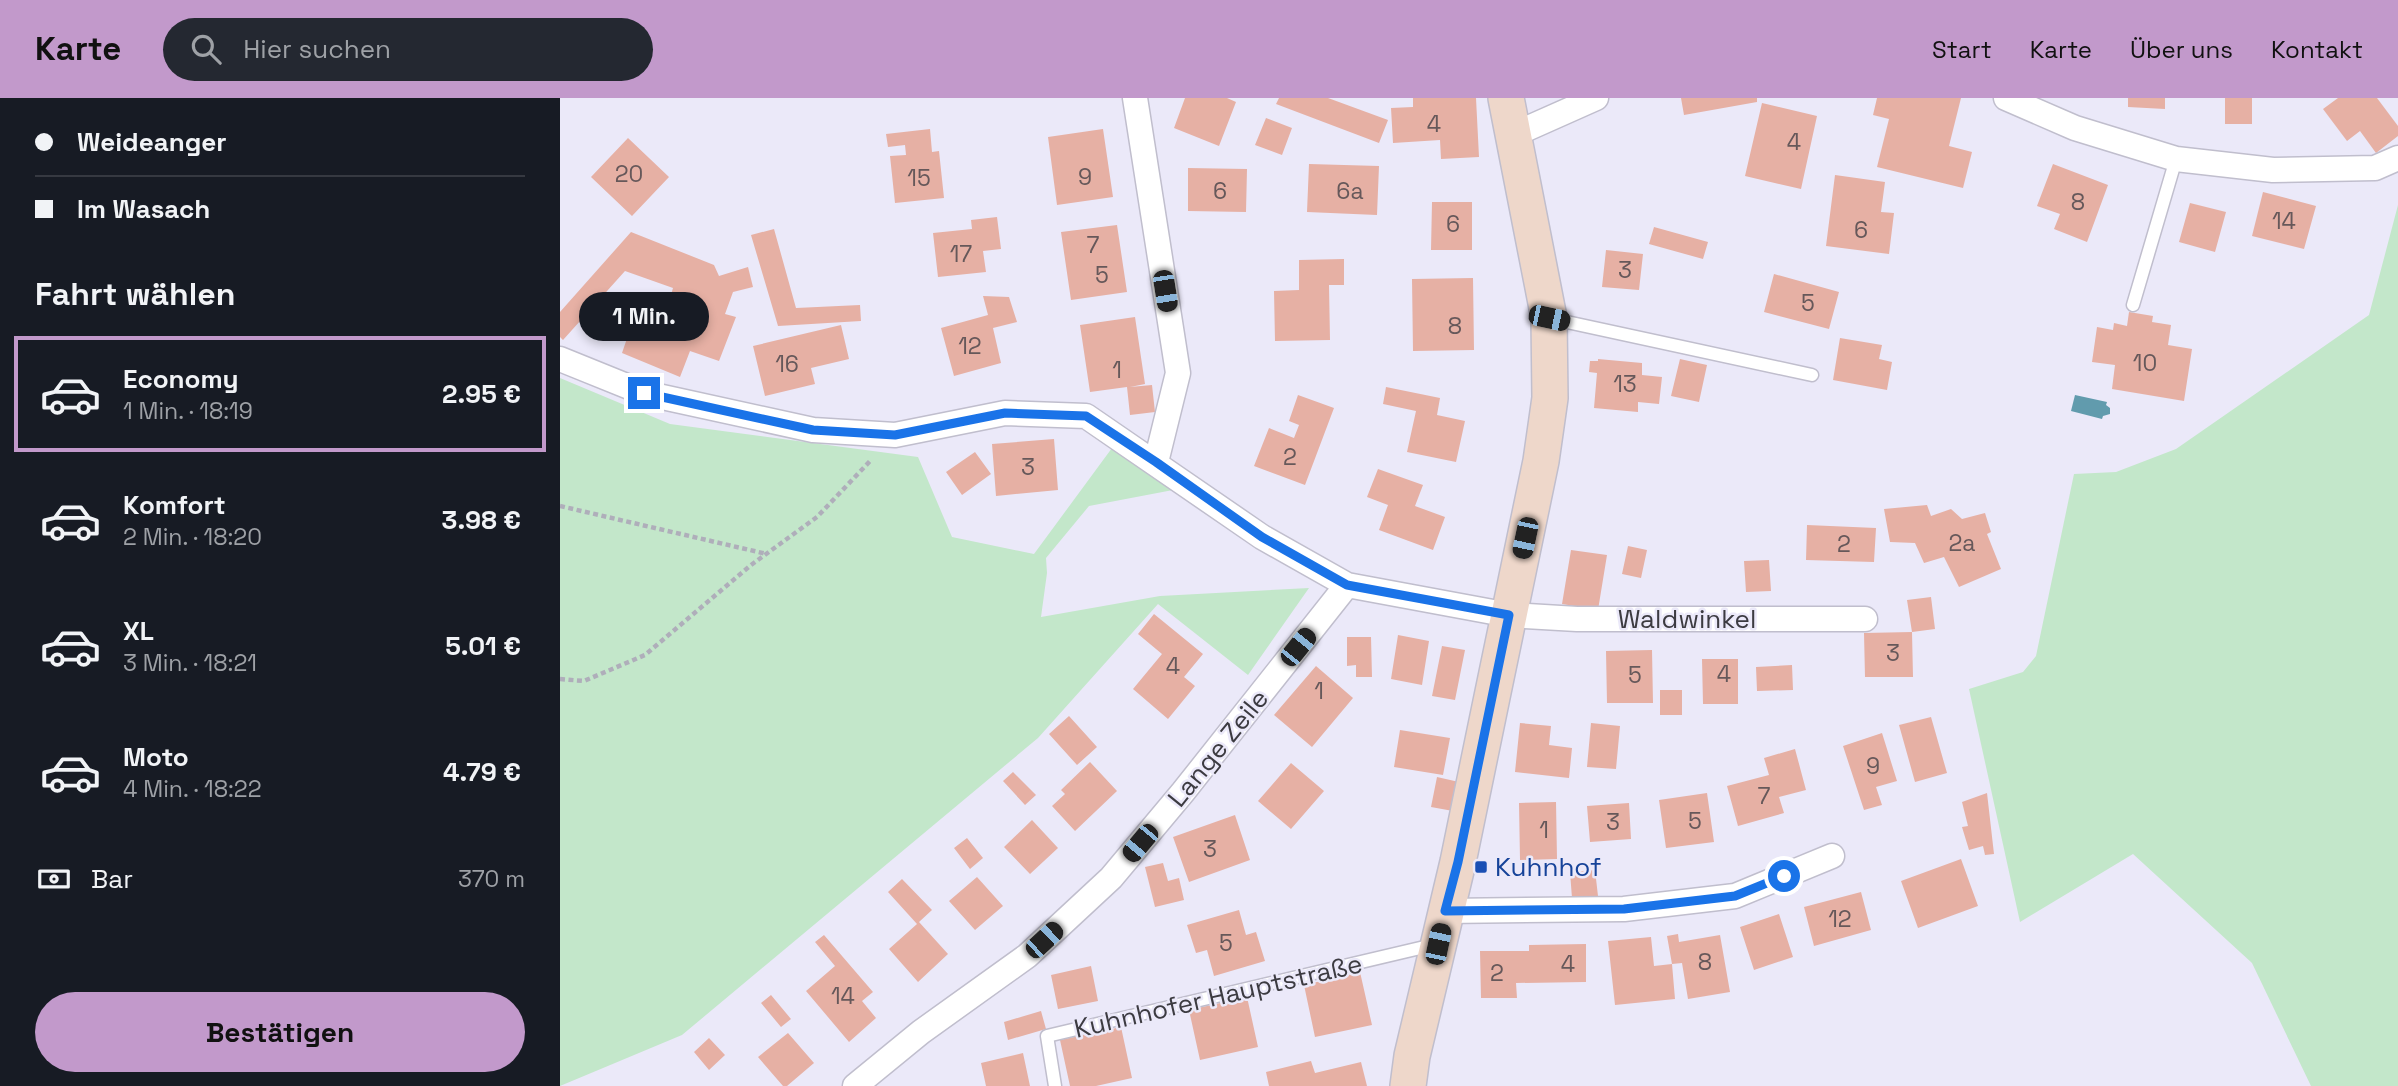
<!DOCTYPE html>
<html lang="de">
<meta charset="utf-8">
<style>
body{margin:0;font-family:"Space Grotesk",sans-serif;background:#242831;color:#f1f3f6;height:100vh;display:flex;flex-direction:column;font-size:26px;white-space:nowrap}
*{box-sizing:border-box;margin:0}
p{font-size:23px;color:#9ea1a6}
.icon{flex:none;width:38px;height:38px;fill:none;stroke:currentColor;stroke-width:2;stroke-linecap:round;stroke-linejoin:round}
.map{position:relative;flex:1;overflow:hidden}
.drawer{display:flex;flex-direction:column;background:#171b24;width:560px}
.drawer>*{flex:none}
.hud{display:grid;align-content:center;height:154px;padding:0 35px;background:#171b24}
.end{position:absolute;width:32px;height:32px;margin:-16px;border:9px solid #1a73e8;background:#fff;box-shadow:0 0 0 4px #fff}
.from{border-radius:50%}
.bubble{position:absolute;height:49px;border-radius:24px;background:#171b24;box-shadow:0 4px 10px #0003;font-size:23px;font-weight:700;line-height:49px;text-align:center}
.car{position:absolute;width:21px;height:42px;margin:-21px -10px;border-radius:9px;box-shadow:0 0 5px 2px #0007;background:linear-gradient(#222 24%,#8ab4d8 0 40%,#222 0 76%,#8ab4d8 0 86%,#222 0)}
.hud b{display:flex;align-items:center;gap:24px;height:66px;font-size:26px}
.hud b+b{border-top:2px solid #363941}
.hud i{width:18px;height:18px;background:#f1f3f6}
ul{padding:0;list-style:none}
li{display:flex;align-items:center;gap:21px;height:116px;margin:0 14px 10px;padding:0 21px;border:4px solid transparent;border-radius:0px}
li div{flex:1}
li b{display:block;font-size:26px}
li em{font-style:normal;font-weight:700}
li.current{border-color:#c299cb}
li>.icon{width:63px;height:63px;stroke-width:1.5}
h2{padding:0 35px;font-size:32px;line-height:84px}
.pay{display:flex;align-items:center;gap:18px;height:77px;padding:0 35px;font-size:26px}
.pay p{margin-inline-start:auto}
.action{display:flex;gap:14px;margin-top:auto;padding:14px 35px}
.action a{flex:1;height:80px;border-radius:42px;background:#c299cb;color:#111;font-size:28px;font-weight:700;line-height:80px;text-align:center}
header{display:flex;align-items:center;gap:42px;box-sizing:border-box;height:98px;padding:0 35px;background:#c299cb;color:#111}
header strong{font-size:33px}
nav{display:flex;gap:38px;margin-inline-start:auto;font-size:24px}
.search{width:490px;height:63px;background:#242831;display:flex;align-items:center;gap:18px;box-sizing:border-box;padding:0 24px;border-radius:38px;color:#9ea1a6;font-size:26px}
main{display:flex;flex:1;min-height:0}
.map>svg:first-child{display:block}
.green{fill:#c3e7ca}
.water{fill:#619bad}
.building{fill:#e6b0a4}
.lines{fill:none;stroke-linecap:round;stroke-linejoin:round}
.lane-casing{stroke:#c0becd;stroke-width:15}
.street-casing{stroke:#c0becd;stroke-width:27}
.secondary-casing{stroke:#c0becd;stroke-width:38}
.path{stroke:#afaeba;stroke-width:4.5;stroke-dasharray:5 3.5;stroke-linecap:butt}
.lane{stroke:#fff;stroke-width:12}
.street{stroke:#fff;stroke-width:24}
.secondary{stroke:#eed7ca;stroke-width:35}
.route{stroke:#1a73e8;stroke-width:9}
.transit-dot{fill:#1a4fb4;stroke:#ebe9f9;stroke-width:2.5}
.labels{text-anchor:middle;stroke-width:5;stroke-linejoin:round;paint-order:stroke}
.number-label{font-size:23px;fill:#66585a}
.street-label{font-size:26px;fill:#3c3b41;stroke:#ebe9f9}
.transit-label{font-size:26px;fill:#164399;stroke:#ebe9f9;text-anchor:start}
</style>
<header>
<strong>Karte</strong>
<div class="search"><svg class="icon" aria-label="search" viewBox="0 0 24 24"><circle cx="10" cy="10" r="6"/><path d="M15 15l6 6"/></svg>Hier suchen</div>
<nav><a>Start</a><a>Karte</a><a>Über uns</a><a>Kontakt</a></nav>
</header>
<main>
<section class="drawer">
<div class="hud">
<b><i class="from"></i>Weideanger</b>
<b><i></i>Im Wasach</b>
</div>
<h2>Fahrt wählen</h2>
<ul>
<li class="current"><svg class="icon" aria-label="car" viewBox="0 0 24 24"><path d="M5 17H2v-5l4-1 3-4h7l3 4 3 1v5h-3M9 17h6M6 11h13"/><circle cx="7" cy="17" r="2"/><circle cx="17" cy="17" r="2"/></svg><div><b>Economy</b><p>1 Min. · 18:19</p></div><em>2.95 €</em></li>
<li><svg class="icon" aria-label="car" viewBox="0 0 24 24"><path d="M5 17H2v-5l4-1 3-4h7l3 4 3 1v5h-3M9 17h6M6 11h13"/><circle cx="7" cy="17" r="2"/><circle cx="17" cy="17" r="2"/></svg><div><b>Komfort</b><p>2 Min. · 18:20</p></div><em>3.98 €</em></li>
<li><svg class="icon" aria-label="car" viewBox="0 0 24 24"><path d="M5 17H2v-5l4-1 3-4h7l3 4 3 1v5h-3M9 17h6M6 11h13"/><circle cx="7" cy="17" r="2"/><circle cx="17" cy="17" r="2"/></svg><div><b>XL</b><p>3 Min. · 18:21</p></div><em>5.01 €</em></li>
<li><svg class="icon" aria-label="car" viewBox="0 0 24 24"><path d="M5 17H2v-5l4-1 3-4h7l3 4 3 1v5h-3M9 17h6M6 11h13"/><circle cx="7" cy="17" r="2"/><circle cx="17" cy="17" r="2"/></svg><div><b>Moto</b><p>4 Min. · 18:22</p></div><em>4.79 €</em></li>
</ul>
<div class="pay"><svg class="icon" aria-label="cash" viewBox="0 0 24 24"><path d="M3 7h18v10H3z"/><circle cx="12" cy="12" r="2"/></svg>Bar<p>370 m</p></div>
<div class="action"><a>Bestätigen</a></div>
</section>
<div class="map">
<svg width="1838" height="988" viewBox="0 0 1838 988">
<rect width="100%" height="100%" fill="#ebe9f9"/>
<path class="green" d="M 1838,107 L 1838,988 L 1751,988 L 1692,865 L 1573,756 L 1460,824 L 1409,591 L 1463,574 L 1476,558 L 1514,376 L 1556,374 L 1616,351 L 1809,217 Z
M 0,280 L 110,326 L 358,359 L 392,439 L 474,456 L 552,350 L 613,392 L 529,408 L 486,460 L 487,475 L 481,519 L 600,498 L 749,490 L 688,577 L 598,506 L 478,640 L 122,937 L 0,988 Z"/>
<path class="water" d="M 1515,297 L 1547,304 L 1546,307 L 1550,310 L 1550,316 L 1543,318 L 1542,321 L 1511,313 Z"/>
<path class="building" d="M 625,0 L 667,0 L 676,4 L 659,48 L 614,30 Z
M 719,0 L 768,0 L 828,22 L 819,45 L 716,6 Z
M 853,0 L 916,0 L 919,59 L 881,61 L 880,42 L 833,45 L 831,10 L 853,9 Z
M 1121,0 L 1197,0 L 1197,4 L 1124,17 Z
M 1317,0 L 1401,0 L 1389,48 L 1412,54 L 1403,90 L 1317,69 L 1329,21 L 1313,17 Z
M 1568,0 L 1605,0 L 1605,11 L 1568,9 Z
M 1665,0 L 1692,0 L 1692,26 L 1665,26 Z
M 1778,0 L 1817,0 L 1838,28 L 1838,38 L 1816,55 L 1800,33 L 1787,43 L 1763,11 Z
M 1202,5 L 1257,18 L 1241,91 L 1185,78 Z
M 706,20 L 732,30 L 722,57 L 695,47 Z
M 370,31 L 372,54 L 379,53 L 384,100 L 335,105 L 330,58 L 346,57 L 345,47 L 328,49 L 326,36 Z
M 543,31 L 553,99 L 497,107 L 488,39 Z
M 68,40 L 109,79 L 72,118 L 31,79 Z
M 749,66 L 819,68 L 817,117 L 747,114 Z
M 1493,66 L 1548,87 L 1527,144 L 1494,131 L 1500,116 L 1477,108 Z
M 628,70 L 687,71 L 686,114 L 628,113 Z
M 1275,77 L 1325,84 L 1321,114 L 1334,115 L 1329,156 L 1266,148 Z
M 1703,94 L 1756,108 L 1744,151 L 1692,138 Z
M 872,104 L 912,104 L 912,152 L 871,152 Z
M 1630,105 L 1666,114 L 1655,154 L 1619,144 Z
M 437,119 L 441,151 L 423,153 L 426,174 L 378,179 L 373,135 L 412,131 L 411,122 Z
M 557,127 L 567,194 L 511,202 L 501,134 Z
M 1094,129 L 1148,144 L 1143,161 L 1089,146 Z
M 214,131 L 236,210 L 300,207 L 301,223 L 218,228 L 191,137 Z
M 71,134 L 154,167 L 159,178 L 188,169 L 193,189 L 173,194 L 165,216 L 176,219 L 159,263 L 130,253 L 120,279 L 62,255 L 75,217 L 127,234 L 128,226 L 105,218 L 113,190 L 65,173 L 3,242 L 0,239 L 0,214 Z
M 1046,152 L 1083,156 L 1079,192 L 1042,189 Z
M 784,161 L 784,187 L 769,187 L 770,242 L 715,243 L 714,193 L 739,192 L 739,162 Z
M 1214,176 L 1279,194 L 1269,231 L 1204,214 Z
M 913,180 L 914,252 L 853,253 L 852,181 Z
M 423,198 L 449,199 L 457,224 L 433,230 L 441,265 L 394,278 L 381,230 L 428,217 Z
M 1569,214 L 1593,218 L 1592,224 L 1611,227 L 1608,247 L 1632,251 L 1624,303 L 1552,291 L 1555,267 L 1532,264 L 1537,229 L 1553,232 L 1554,225 L 1567,228 Z
M 575,219 L 585,286 L 570,289 L 592,287 L 595,314 L 570,317 L 567,289 L 530,294 L 520,227 Z
M 281,227 L 289,261 L 251,270 L 255,286 L 205,298 L 193,248 Z
M 1280,240 L 1322,247 L 1319,261 L 1332,264 L 1327,292 L 1273,282 Z
M 1038,261 L 1082,265 L 1082,277 L 1102,279 L 1099,306 L 1078,304 L 1078,314 L 1034,310 L 1037,275 L 1029,274 L 1030,263 L 1038,263 Z
M 1120,261 L 1147,267 L 1139,304 L 1111,298 Z
M 826,289 L 880,300 L 877,317 L 905,323 L 896,364 L 847,354 L 856,313 L 823,306 Z
M 738,297 L 774,310 L 745,387 L 694,368 L 709,330 L 734,340 L 739,327 L 729,323 Z
M 494,341 L 498,392 L 436,398 L 432,346 Z
M 415,354 L 431,376 L 402,397 L 386,374 Z
M 818,371 L 863,387 L 855,408 L 885,419 L 873,452 L 819,432 L 828,407 L 807,399 Z
M 1367,407 L 1371,418 L 1391,411 L 1402,421 L 1425,415 L 1431,434 L 1427,436 L 1441,471 L 1399,489 L 1384,459 L 1364,465 L 1355,445 L 1330,444 L 1324,411 Z
M 1247,427 L 1316,430 L 1314,464 L 1246,462 Z
M 1068,448 L 1087,452 L 1081,480 L 1062,476 Z
M 1011,452 L 1047,457 L 1038,512 L 1002,506 Z
M 1209,462 L 1211,493 L 1186,494 L 1184,463 Z
M 1371,499 L 1375,531 L 1352,534 L 1347,502 Z
M 594,516 L 643,556 L 624,579 L 635,588 L 608,621 L 573,591 L 602,556 L 578,536 Z
M 1352,534 L 1353,579 L 1305,579 L 1304,535 Z
M 838,537 L 869,543 L 862,587 L 831,581 Z
M 787,539 L 811,539 L 812,579 L 796,579 L 796,567 L 787,568 Z
M 882,548 L 905,552 L 895,602 L 872,598 Z
M 1092,552 L 1093,605 L 1047,605 L 1046,553 Z
M 1142,561 L 1178,561 L 1178,606 L 1143,606 Z
M 1232,567 L 1233,592 L 1197,593 L 1196,569 Z
M 756,568 L 793,600 L 752,649 L 714,617 Z
M 1100,592 L 1122,592 L 1122,617 L 1100,617 Z
M 509,618 L 537,649 L 517,667 L 489,636 Z
M 1371,619 L 1387,675 L 1355,684 L 1339,627 Z
M 960,625 L 991,628 L 989,647 L 1012,650 L 1009,680 L 955,674 Z
M 1031,625 L 1060,628 L 1056,671 L 1027,669 Z
M 840,632 L 890,640 L 883,677 L 834,669 Z
M 1322,635 L 1337,683 L 1316,689 L 1322,707 L 1304,712 L 1283,648 Z
M 1235,651 L 1246,692 L 1219,699 L 1224,715 L 1178,728 L 1167,688 L 1209,677 L 1204,660 Z
M 530,664 L 557,693 L 515,733 L 492,708 L 505,696 L 501,692 Z
M 731,665 L 764,693 L 731,731 L 698,703 Z
M 453,674 L 476,697 L 465,707 L 443,683 Z
M 877,679 L 899,684 L 893,713 L 871,709 Z
M 1147,695 L 1154,744 L 1106,750 L 1099,702 Z
M 1427,695 L 1434,756 L 1425,757 L 1423,748 L 1409,752 L 1402,729 L 1408,728 L 1402,704 Z
M 996,704 L 997,761 L 960,762 L 959,705 Z
M 1069,705 L 1071,741 L 1030,744 L 1027,708 Z
M 675,717 L 690,762 L 629,784 L 613,739 Z
M 472,722 L 498,750 L 470,776 L 444,749 Z
M 407,740 L 423,760 L 410,771 L 394,750 Z
M 1401,761 L 1418,808 L 1358,830 L 1341,783 Z
M 603,765 L 608,783 L 619,780 L 624,802 L 595,809 L 585,769 Z
M 1035,772 L 1038,798 L 1012,800 L 1010,774 Z
M 417,779 L 443,808 L 415,832 L 389,803 Z
M 342,781 L 372,812 L 359,824 L 388,856 L 358,884 L 329,851 L 357,826 L 328,794 Z
M 1301,794 L 1311,832 L 1254,848 L 1244,809 Z
M 679,812 L 686,837 L 696,834 L 705,863 L 654,878 L 647,852 L 636,855 L 627,827 Z
M 1219,816 L 1233,859 L 1194,872 L 1180,829 Z
M 1118,836 L 1119,844 L 1160,837 L 1170,894 L 1128,901 L 1122,865 L 1112,866 L 1107,838 Z
M 264,837 L 313,894 L 302,903 L 316,920 L 289,944 L 246,893 L 275,868 L 255,844 Z
M 1091,839 L 1094,868 L 1112,866 L 1115,901 L 1055,907 L 1048,843 Z
M 1026,846 L 1026,884 L 956,885 L 957,900 L 921,900 L 920,853 L 969,853 L 969,847 Z
M 531,868 L 538,903 L 498,911 L 491,877 Z
M 800,874 L 812,927 L 755,939 L 744,887 Z
M 211,897 L 231,921 L 221,929 L 201,905 Z
M 687,899 L 698,949 L 640,962 L 629,912 Z
M 481,913 L 486,931 L 448,942 L 444,924 Z
M 561,929 L 572,980 L 536,988 L 510,988 L 500,942 Z
M 228,935 L 254,965 L 227,988 L 223,988 L 198,959 Z
M 149,940 L 165,957 L 149,972 L 134,954 Z
M 463,955 L 470,988 L 426,988 L 421,965 Z
M 751,963 L 755,975 L 801,964 L 807,988 L 709,988 L 706,974 Z"/>
<g class="lines">
<defs>
<path id="lane" d="M 1573,207 L 1616,61
M 993,221 L 1252,277
M 495,988 L 487,938 L 873,847"/>
<path id="street" d="M 575,0 L 618,275 L 596,364
M 1446,0 L 1515,30 L 1616,61 L 1713,72 L 1815,70 L 1838,60
M 955,36 L 1036,0
M 0,261 L 84,295 L 253,332 L 335,337 L 445,315 L 526,318 L 702,439 L 787,487 L 949,517 L 1017,521 L 1305,521
M 885,813 L 1064,811 L 1175,798 L 1272,758
M 295,988 L 361,934 L 467,858 L 551,780 L 623,694 L 787,487"/>
<path id="secondary" d="M 848,988 L 852,958 L 898,764 L 932,599 L 981,363 L 990,300 L 989,220 L 946,0"/>
</defs>
<use href="#lane" class="lane-casing"/>
<use href="#street" class="street-casing"/>
<use href="#secondary" class="secondary-casing"/>
<path class="path" d="M 0,408 L 207,456
M 0,581 L 24,583 L 85,557 L 191,467 L 257,419 L 312,361"/>
<use href="#lane" class="lane"/>
<use href="#street" class="street"/>
<use href="#secondary" class="secondary"/>
</g>
<g class="lines">
<path class="route" d="M 84,295 L 253,332 L 335,337 L 445,315 L 526,318 L 596,364 L 702,439 L 787,487 L 949,517 L 898,764 L 885,813 L 1064,811 L 1175,798 L 1224,778"/>
</g>
<rect class="transit-dot" x="914" y="762" width="14" height="14" rx="3.5"/>
<g class="labels">
<g class="number-label">
<text x="874" y="34">4</text>
<text x="1234" y="52">4</text>
<text x="69" y="84">20</text>
<text x="525" y="87">9</text>
<text x="359" y="88">15</text>
<text x="660" y="101">6</text>
<text x="790" y="101">6a</text>
<text x="1518" y="112">8</text>
<text x="1724" y="131">14</text>
<text x="893" y="134">6</text>
<text x="1301" y="140">6</text>
<text x="533" y="155">7</text>
<text x="401" y="164">17</text>
<text x="1065" y="180">3</text>
<text x="542" y="185">5</text>
<text x="1248" y="213">5</text>
<text x="895" y="236">8</text>
<text x="410" y="256">12</text>
<text x="1585" y="273">10</text>
<text x="227" y="274">16</text>
<text x="557" y="280">1</text>
<text x="1065" y="294">13</text>
<text x="730" y="367">2</text>
<text x="468" y="377">3</text>
<text x="1402" y="453">2a</text>
<text x="1284" y="454">2</text>
<text x="1333" y="563">3</text>
<text x="613" y="576">4</text>
<text x="1164" y="584">4</text>
<text x="1075" y="585">5</text>
<text x="759" y="601">1</text>
<text x="1313" y="676">9</text>
<text x="1204" y="706">7</text>
<text x="1135" y="731">5</text>
<text x="1053" y="732">3</text>
<text x="984" y="740">1</text>
<text x="650" y="759">3</text>
<text x="1280" y="829">12</text>
<text x="666" y="853">5</text>
<text x="1145" y="872">8</text>
<text x="1008" y="874">4</text>
<text x="937" y="883">2</text>
<text x="283" y="906">14</text>
</g>
<g class="street-label">
<text x="1127" y="530">Waldwinkel</text>
<text transform="translate(658 650) rotate(-51)" y="9">Lange Zeile</text>
<text transform="translate(658 898) rotate(-13)" y="9">Kuhnhofer Hauptstraße</text>
</g>
<g class="transit-label">
<text x="935" y="778">Kuhnhof</text>
</g>
</g>
</svg>
<i class="end from" style="left:1224px;top:778px"></i>
<i class="end" style="left:84px;top:295px"></i>
<div class="bubble" style="left:19px;top:194px;width:130px">1 Min.</div>
<i class="car" style="left:605px;top:193px;rotate:171deg"></i>
<i class="car" style="left:989px;top:220px;rotate:102deg"></i>
<i class="car" style="left:965px;top:440px;rotate:192deg"></i>
<i class="car" style="left:738px;top:549px;rotate:39deg"></i>
<i class="car" style="left:580px;top:745px;rotate:220deg"></i>
<i class="car" style="left:484px;top:842px;rotate:47deg"></i>
<i class="car" style="left:878px;top:846px;rotate:12deg"></i>
</div>
</main>
